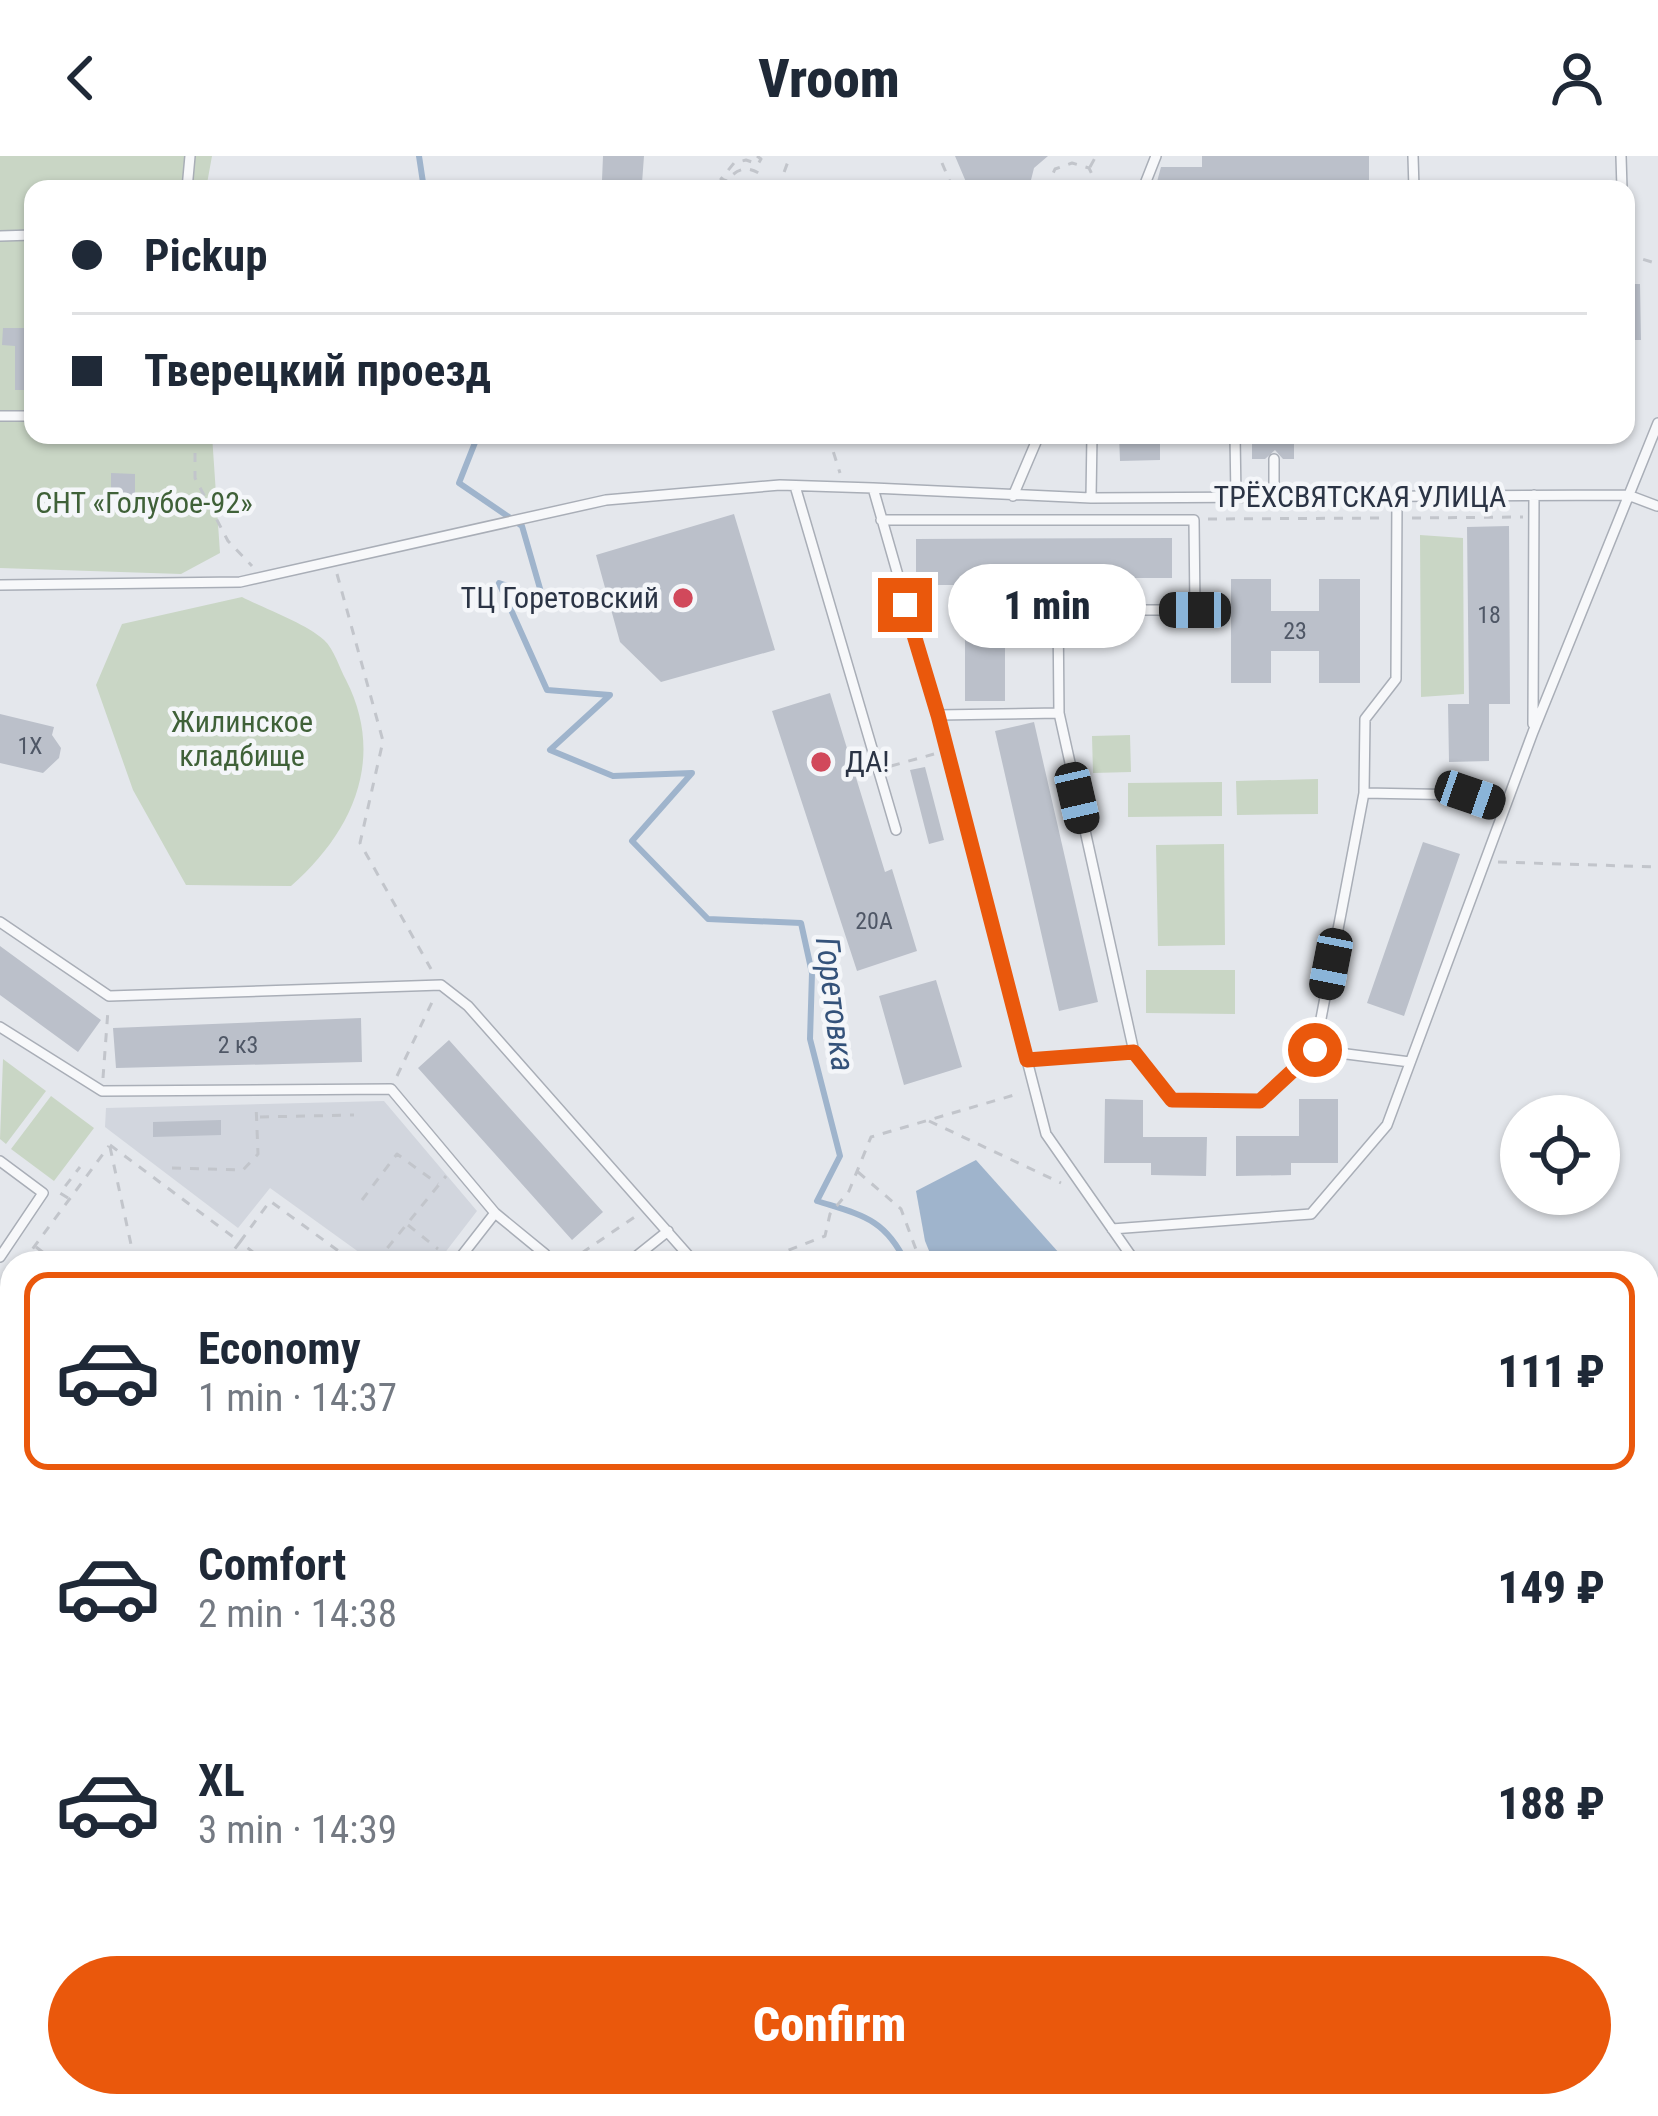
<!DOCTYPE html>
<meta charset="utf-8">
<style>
body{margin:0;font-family:"Roboto Condensed",sans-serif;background:#f2f2f3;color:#1f2937;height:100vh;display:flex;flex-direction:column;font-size:45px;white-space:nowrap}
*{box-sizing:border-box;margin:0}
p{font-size:39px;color:#747a83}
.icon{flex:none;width:66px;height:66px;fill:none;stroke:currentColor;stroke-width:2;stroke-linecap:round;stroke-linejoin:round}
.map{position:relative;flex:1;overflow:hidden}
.details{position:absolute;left:0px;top:1095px;width:1659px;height:867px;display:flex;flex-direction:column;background:#fff;border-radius:36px 36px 0 0;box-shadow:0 3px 9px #0004}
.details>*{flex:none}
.hud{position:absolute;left:24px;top:24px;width:1611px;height:264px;border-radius:24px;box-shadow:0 3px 9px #0004;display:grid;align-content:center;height:264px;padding:0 48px;background:#fff}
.buttons{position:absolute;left:1500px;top:939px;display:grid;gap:24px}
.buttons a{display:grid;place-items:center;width:120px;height:120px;border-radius:50%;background:#fff;box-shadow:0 3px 9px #0004;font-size:60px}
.end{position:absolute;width:54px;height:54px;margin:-27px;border:15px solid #ea580c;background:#fff;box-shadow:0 0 0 6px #fff}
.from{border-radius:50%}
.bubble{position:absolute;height:84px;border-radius:42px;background:#fff;box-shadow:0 3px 9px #0004;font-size:39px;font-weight:800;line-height:84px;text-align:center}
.car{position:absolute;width:36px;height:72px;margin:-36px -18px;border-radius:15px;box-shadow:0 0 9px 3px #0007;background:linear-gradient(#222 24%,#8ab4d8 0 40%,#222 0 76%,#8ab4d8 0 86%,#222 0)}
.hud b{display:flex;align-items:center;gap:42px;height:114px;font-size:45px}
.hud b+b{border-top:3px solid #e0e1e3}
.hud i{width:30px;height:30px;background:#1f2937}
ul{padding:21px 0 0;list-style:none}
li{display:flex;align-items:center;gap:36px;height:198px;margin:0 24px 18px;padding:0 24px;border:6px solid transparent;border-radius:24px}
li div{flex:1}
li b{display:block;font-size:45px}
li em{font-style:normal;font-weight:800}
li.current{border-color:#ea580c}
li>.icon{width:108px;height:108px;stroke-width:1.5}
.primary-button{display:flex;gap:24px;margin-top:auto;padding:24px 48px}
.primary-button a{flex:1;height:138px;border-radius:72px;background:#ea580c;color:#fff;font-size:48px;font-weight:800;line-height:138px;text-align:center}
header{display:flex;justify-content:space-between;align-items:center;height:156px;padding:0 48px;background:#fff;font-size:54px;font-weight:800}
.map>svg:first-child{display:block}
.built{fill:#d2d6de}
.green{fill:#c9d6c5}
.water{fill:#9fb4cc}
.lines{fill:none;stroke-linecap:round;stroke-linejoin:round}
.stream{stroke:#9fb4cc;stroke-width:6}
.building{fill:#bbc0ca}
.service-casing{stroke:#a9aeb7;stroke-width:12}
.path{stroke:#c2c5cb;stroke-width:3;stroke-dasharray:9 9;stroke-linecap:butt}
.service{stroke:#f7f8fa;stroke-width:9}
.route{stroke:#ea580c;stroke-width:15}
.poi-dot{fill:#d1495b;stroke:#f4f6f9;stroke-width:4.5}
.labels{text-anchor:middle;stroke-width:9;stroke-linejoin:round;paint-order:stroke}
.number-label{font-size:24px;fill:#4f5766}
.street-label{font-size:30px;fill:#2b3445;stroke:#f4f6f9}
.park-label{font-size:30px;fill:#3f6138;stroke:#f4f6f9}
.poi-label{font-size:30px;fill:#2b3445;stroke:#f4f6f9;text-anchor:end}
.water-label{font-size:33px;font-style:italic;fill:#34527a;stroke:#f4f6f9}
</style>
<header><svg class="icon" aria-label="back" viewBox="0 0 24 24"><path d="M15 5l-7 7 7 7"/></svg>Vroom<svg class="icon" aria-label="person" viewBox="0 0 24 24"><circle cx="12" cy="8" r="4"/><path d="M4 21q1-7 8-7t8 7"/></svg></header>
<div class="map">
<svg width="1658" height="1960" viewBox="0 0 1658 1960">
<rect width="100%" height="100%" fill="#e4e7ec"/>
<path class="built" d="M 384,945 L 477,1055 L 437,1107 L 374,1107 L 270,1032 L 238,1072 L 105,971 L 106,952 Z
M 1149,1950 L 1376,1950 L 1370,1960 L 1155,1960 Z"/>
<path class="green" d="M 0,0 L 212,0 L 206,33 L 33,33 L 33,279 L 212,279 L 220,397 L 181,418 L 0,412 Z
M 1420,379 L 1463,382 L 1464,538 L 1421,541 Z
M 242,441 C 265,453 305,467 324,484 C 334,493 340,513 346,524 C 386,602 353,676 291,730 L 186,729 L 133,634 L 96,529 L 122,468 Z
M 1130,579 L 1131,616 L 1093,617 L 1092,580 Z
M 1318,623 L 1318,658 L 1237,659 L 1236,625 Z
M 1222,626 L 1222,660 L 1128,661 L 1128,627 Z
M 1224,688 L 1225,789 L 1158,790 L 1156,689 Z
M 1146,814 L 1235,814 L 1235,858 L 1146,857 Z
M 3,903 L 46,935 L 6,988 L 0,983 Z
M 51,940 L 94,972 L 54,1025 L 11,993 Z"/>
<path class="water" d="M 976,1004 L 1068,1107 L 934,1107 L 925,1085 L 916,1035 Z"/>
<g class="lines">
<path class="stream" d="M 419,0 L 424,33
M 478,279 L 459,327 L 522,370 L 543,443 L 499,427 L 547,534 L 610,539 L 550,594 L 613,620 L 692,617 L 632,685 L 708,763 L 801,767 L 812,817 L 810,883 L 840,1000 L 817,1045 C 861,1059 885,1062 906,1107
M 853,1960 L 854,1950"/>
</g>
<path class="building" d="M 603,0 L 644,0 L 642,27 L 602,24 Z
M 955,0 L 1048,0 L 1034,12 L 1030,28 L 1020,33 L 969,33 Z
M 1202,0 L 1369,0 L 1369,33 L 1155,33 L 1161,11 L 1202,11 Z
M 1626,128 L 1640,128 L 1641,184 L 1626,184 Z
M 3,172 L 27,172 L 33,234 L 15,234 L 15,190 L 2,189 Z
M 1119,279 L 1160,279 L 1160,304 L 1120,305 Z
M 1252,279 L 1294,279 L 1294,303 L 1283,303 L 1275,294 L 1265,303 L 1252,303 Z
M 111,317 L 135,318 L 135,355 L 111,355 Z
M 734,358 L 775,494 L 661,526 L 620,486 L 596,399 Z
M 1509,370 L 1510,548 L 1489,548 L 1489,605 L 1449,606 L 1448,548 L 1469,548 L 1467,371 Z
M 1172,382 L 1172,422 L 1005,422 L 1005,545 L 965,545 L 965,429 L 916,429 L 916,383 Z
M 1231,423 L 1271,423 L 1271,455 L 1319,455 L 1319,423 L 1360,423 L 1360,527 L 1319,527 L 1319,495 L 1271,495 L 1271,527 L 1231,527 Z
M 830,537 L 885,716 L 892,713 L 917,795 L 857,815 L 772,555 Z
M 0,558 L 54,571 L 52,579 L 61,592 L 59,602 L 43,617 L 0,607 Z
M 1034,566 L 1098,846 L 1059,855 L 995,575 Z
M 925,611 L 944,684 L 929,688 L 910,614 Z
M 1423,686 L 1460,698 L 1404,860 L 1367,847 Z
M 0,790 L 101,864 L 78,896 L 0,839 Z
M 936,824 L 962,911 L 904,929 L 879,840 Z
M 361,862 L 362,906 L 116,912 L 113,872 Z
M 449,884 L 603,1056 L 572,1084 L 418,912 Z
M 1105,943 L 1143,944 L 1143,981 L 1207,981 L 1206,1020 L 1151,1019 L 1151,1007 L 1104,1007 Z
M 1299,943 L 1338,943 L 1338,1007 L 1291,1007 L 1291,1019 L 1236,1020 L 1236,980 L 1299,980 Z
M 221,964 L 221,979 L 153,981 L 153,966 Z"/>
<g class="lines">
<defs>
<path id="service" d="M 1413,0 L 1414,33
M 1621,0 L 1622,33
M 187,33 L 190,0
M 1143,33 L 1156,0
M 0,80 L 33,79
M 0,260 L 33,260
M 1235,279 L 1236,342
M 1274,303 L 1274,342
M 795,330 L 896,674
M 1013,340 L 1039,279
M 1091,342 L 1092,279
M 1397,343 L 1396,523 L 1365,563 L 1364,637 L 1470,639 L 1505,651
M 881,364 L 1194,364 L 1195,454 L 1058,454 L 1059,557 L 938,559
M 0,429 L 240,426 L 606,344 L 780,329 L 873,332
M 1533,568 L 1534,339
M 0,766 L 109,840 L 441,829 L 468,850 L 695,1107
M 0,871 L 102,935 L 391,933 L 495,1057 L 456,1107
M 1315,894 L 1410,906
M 1134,896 L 1172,944 L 1260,945 L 1315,894 L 1364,637
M 1027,904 L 1134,896 L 1059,557
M 0,1005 L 43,1037 L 0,1101
M 495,1057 L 545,1098
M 1112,1073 L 1311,1058 L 1387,969 L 1533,576 L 1658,267
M 628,1107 L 668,1075
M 1136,1107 L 1046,978 L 938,559 L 873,332 L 1091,342 L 1628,339 L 1657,350
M 0,1286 L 12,1295
M 0,1397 L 12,1406
M 0,1437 L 12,1446
M 0,1880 L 12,1891
M 1647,1884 L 1658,1911
M 77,1950 L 88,1960
M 918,1950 L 924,1960
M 1051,1950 L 1057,1960
M 1533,1950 L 1558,1960
M 342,1960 L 350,1950"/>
</defs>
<use href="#service" class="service-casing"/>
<path class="path" d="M 757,0 L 761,3 L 758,8 L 746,4 L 734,7 L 721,23 L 727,25 C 736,13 747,9 760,18 L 763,33
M 942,7 L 953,33
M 1090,11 L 1096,0
M 778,33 L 790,0
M 924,33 L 926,33
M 1046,33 L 1055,13 L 1072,7 L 1089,12 L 1099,33
M 1626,98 L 1658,108
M 195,279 L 195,322 L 228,385 L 252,410
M 828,279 L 840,317
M 1412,362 L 1523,361
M 1208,363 L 1385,362
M 337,418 L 383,585 L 360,687 L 431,813
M 891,610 L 934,598
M 1498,706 L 1658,711
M 397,920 L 434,842
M 103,922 L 108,854
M 260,961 L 354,959
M 929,965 L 1061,1027
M 110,989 L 240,1086 L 270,1045 L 355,1107
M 110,991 L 135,1107
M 172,1012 L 243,1014 L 258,998 L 256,948
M 858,1016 L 901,1053 L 921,1107
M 68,1042 L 60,1037 L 80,1011
M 362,1044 L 397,998 L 438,1028
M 408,1069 L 438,1093
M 36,1091 L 57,1107
M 376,1106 L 446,1020
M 22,1107 L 109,990
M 224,1107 L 240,1086 L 267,1107
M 567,1107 L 636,1060
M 755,1107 L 825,1080 L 830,1058 L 849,1035 L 871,981 L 1021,937
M 0,1137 L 12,1120
M 0,1202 L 12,1202
M 0,1240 L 12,1249
M 1647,1605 L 1658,1595
M 1647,1811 L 1658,1841
M 1647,1861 L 1658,1844
M 1075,1950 L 1080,1960
M 1455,1960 L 1458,1950"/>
<use href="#service" class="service"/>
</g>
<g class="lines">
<path class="route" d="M 905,449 L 938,559 L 1027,904 L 1134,896 L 1172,944 L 1260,945 L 1315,894"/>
</g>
<g class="poi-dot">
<circle cx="683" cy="442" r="12"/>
<circle cx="821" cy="606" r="12"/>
</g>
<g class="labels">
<g class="number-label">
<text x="1489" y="467">18</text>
<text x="1295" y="483">23</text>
<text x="30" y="598">1Х</text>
<text x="874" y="773">20А</text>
<text x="238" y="897">2 к3</text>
</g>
<g class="street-label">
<text x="1360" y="351">ТРЁХСВЯТСКАЯ УЛИЦА</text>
</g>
<g class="park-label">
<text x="144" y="357">СНТ «Голубое-92»</text>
<text x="242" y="576">Жилинское<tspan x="242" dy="34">кладбище</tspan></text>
</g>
<g class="poi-label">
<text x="659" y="452">ТЦ Горетовский</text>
<text x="845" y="616" text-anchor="start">ДА!</text>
</g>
<g class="water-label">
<text transform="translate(836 848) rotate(83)" y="12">Горетовка</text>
</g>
</g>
</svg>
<div class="buttons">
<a><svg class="icon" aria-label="locate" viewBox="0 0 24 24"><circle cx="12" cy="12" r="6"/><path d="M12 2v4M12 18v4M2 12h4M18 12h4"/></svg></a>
</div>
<i class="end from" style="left:1315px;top:894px"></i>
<i class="end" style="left:905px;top:449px"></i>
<div class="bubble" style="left:948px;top:408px;width:198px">1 min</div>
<i class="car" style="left:1195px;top:454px;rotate:270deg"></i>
<i class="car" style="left:1470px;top:639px;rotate:109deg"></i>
<i class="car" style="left:1077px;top:642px;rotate:167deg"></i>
<i class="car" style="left:1331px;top:808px;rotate:191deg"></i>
<div class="hud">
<b><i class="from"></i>Pickup</b>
<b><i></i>Тверецкий проезд</b>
</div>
<section class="details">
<ul>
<li class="current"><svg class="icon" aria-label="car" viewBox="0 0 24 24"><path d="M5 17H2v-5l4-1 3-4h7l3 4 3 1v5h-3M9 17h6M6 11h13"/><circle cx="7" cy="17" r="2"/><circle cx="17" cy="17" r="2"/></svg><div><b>Economy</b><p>1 min · 14:37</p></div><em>111 ₽</em></li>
<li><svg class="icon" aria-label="car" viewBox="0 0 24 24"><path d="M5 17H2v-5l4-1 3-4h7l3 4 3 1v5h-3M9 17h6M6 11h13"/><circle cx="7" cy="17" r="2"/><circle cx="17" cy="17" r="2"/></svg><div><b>Comfort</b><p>2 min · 14:38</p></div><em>149 ₽</em></li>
<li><svg class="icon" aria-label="car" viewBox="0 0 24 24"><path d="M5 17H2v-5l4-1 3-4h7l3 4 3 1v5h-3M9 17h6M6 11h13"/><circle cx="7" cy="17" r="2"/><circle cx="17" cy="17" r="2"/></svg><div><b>XL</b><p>3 min · 14:39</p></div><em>188 ₽</em></li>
</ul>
<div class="primary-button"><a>Confirm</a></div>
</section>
</div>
